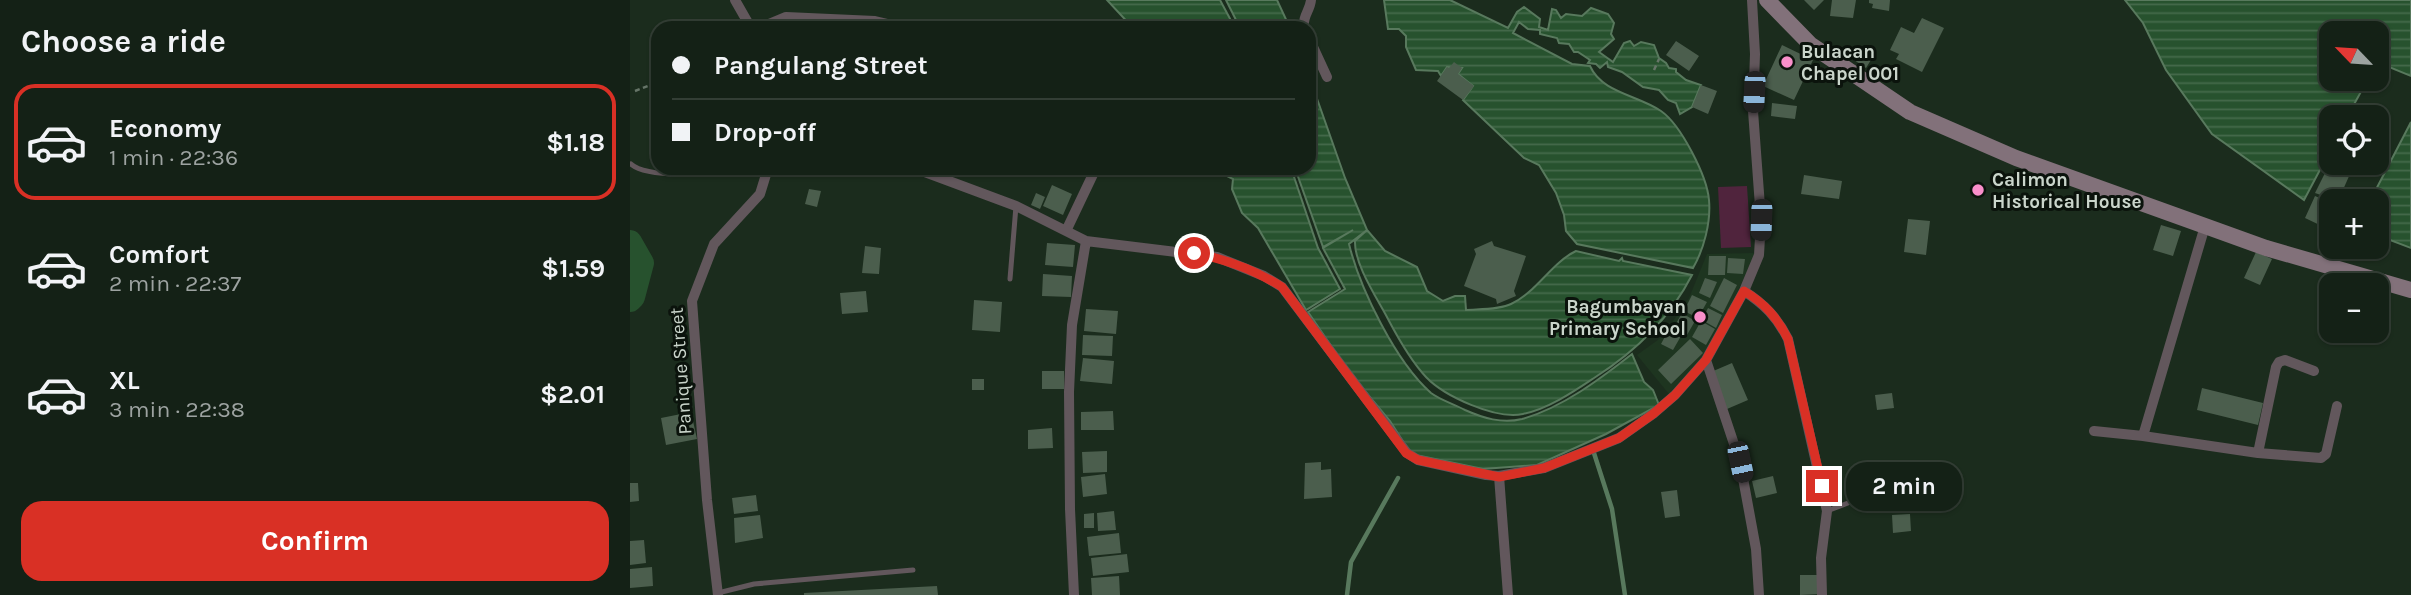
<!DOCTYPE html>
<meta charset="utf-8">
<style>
body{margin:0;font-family:Karla,sans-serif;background:#1d291f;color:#f1f3f6;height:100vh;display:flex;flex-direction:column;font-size:26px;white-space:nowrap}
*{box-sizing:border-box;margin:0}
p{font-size:23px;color:#9da3a1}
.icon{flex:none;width:38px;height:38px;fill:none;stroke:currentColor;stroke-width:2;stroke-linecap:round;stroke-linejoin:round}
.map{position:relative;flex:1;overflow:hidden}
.drawer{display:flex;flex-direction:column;background:#142116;width:630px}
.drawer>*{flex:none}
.guide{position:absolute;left:21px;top:21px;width:665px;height:154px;border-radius:21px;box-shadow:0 2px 5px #0004,0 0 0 2px #333e35;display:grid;align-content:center;height:154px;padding:0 21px;background:#142116}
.needle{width:46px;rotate:295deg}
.controls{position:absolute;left:1689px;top:21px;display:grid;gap:14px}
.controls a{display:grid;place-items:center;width:70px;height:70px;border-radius:14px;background:#142116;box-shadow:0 2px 5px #0004,0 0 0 2px #333e35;font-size:35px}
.end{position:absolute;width:32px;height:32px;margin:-16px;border:9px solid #d93025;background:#fff;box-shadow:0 0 0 4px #fff}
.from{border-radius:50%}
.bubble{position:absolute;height:49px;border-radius:21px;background:#142116;box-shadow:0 2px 5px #0004,0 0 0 2px #333e35;font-size:23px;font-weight:700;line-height:49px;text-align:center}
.car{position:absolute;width:21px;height:42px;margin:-21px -10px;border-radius:9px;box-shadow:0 0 5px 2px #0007;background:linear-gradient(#222 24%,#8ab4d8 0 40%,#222 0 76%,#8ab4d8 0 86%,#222 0)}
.guide b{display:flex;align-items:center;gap:24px;height:66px;font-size:26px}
.guide b+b{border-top:2px solid #333e35}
.guide i{width:18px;height:18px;background:#f1f3f6}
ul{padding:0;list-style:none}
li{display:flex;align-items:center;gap:21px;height:116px;margin:0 14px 10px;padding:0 7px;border:4px solid transparent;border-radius:21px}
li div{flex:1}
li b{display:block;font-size:26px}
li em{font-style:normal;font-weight:700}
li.selected{border-color:#d93025}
li>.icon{width:63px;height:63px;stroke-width:1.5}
h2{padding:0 21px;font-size:32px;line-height:84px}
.action{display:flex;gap:14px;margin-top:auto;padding:14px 21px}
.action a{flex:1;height:80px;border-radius:21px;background:#d93025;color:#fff;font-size:28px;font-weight:700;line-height:80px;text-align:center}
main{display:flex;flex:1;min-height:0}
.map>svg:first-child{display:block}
.built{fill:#1e3520}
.grass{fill:#50243d}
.water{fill:url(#water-rules);stroke:#58795d;stroke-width:2}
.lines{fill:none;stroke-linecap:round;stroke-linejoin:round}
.stream{stroke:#58795d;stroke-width:4.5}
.river{stroke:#27522e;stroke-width:24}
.building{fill:#4b5e4d}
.path{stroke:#667568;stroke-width:2.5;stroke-dasharray:5 3.5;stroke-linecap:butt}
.lane{stroke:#62575c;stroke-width:5}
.street{stroke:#62575c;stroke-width:10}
.secondary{stroke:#82717a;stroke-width:16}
.route{stroke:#d93025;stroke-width:9}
.poi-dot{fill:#f98fca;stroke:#0b130c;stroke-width:2.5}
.labels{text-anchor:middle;stroke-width:6;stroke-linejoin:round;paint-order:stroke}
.poi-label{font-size:19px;font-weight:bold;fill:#cad5cb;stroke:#0b130c;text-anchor:start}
.street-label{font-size:19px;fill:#cad5cb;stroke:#0b130c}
</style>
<main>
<section class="drawer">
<h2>Choose a ride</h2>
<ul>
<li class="selected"><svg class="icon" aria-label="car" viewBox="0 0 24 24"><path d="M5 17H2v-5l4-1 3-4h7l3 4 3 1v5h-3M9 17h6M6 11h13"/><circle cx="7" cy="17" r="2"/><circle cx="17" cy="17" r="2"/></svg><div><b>Economy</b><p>1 min · 22:36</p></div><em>$1.18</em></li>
<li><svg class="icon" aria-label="car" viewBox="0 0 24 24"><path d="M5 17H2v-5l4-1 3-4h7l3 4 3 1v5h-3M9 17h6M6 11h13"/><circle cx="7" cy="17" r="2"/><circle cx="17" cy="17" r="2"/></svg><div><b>Comfort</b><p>2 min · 22:37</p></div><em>$1.59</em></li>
<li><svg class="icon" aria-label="car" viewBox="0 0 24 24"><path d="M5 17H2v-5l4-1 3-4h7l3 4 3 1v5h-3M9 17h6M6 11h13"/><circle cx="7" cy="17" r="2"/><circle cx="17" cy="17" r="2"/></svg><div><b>XL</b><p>3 min · 22:38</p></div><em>$2.01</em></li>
</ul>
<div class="action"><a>Confirm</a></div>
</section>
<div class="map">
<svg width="1781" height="595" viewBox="0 0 1781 595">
<defs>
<pattern id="water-rules" width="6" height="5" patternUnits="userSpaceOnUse" patternTransform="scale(1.75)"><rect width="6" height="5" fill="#27522e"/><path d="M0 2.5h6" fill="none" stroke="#456a4b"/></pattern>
</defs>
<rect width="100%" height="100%" fill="#1b2c1d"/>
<path class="built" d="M 1124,253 L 1124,259 L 1076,354 L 1039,394 L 1007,355 L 1032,337 L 1059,298 L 1077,254 Z"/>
<path class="grass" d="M 1117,186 L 1121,247 L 1091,248 L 1088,187 Z"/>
<path class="water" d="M 477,0 L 590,0 L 605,28 L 503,28 Z
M 596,0 L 647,0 L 660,28 L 610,28 Z
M 754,0 L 820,0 L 878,28 L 887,12 L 894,7 L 910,19 L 909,27 L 918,30 L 922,9 L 926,10 L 931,18 L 936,14 L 952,16 L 961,8 L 978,14 L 984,23 L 981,34 L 984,39 L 969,52 L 983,62 L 994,43 L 1000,41 L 1004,46 L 1011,42 L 1024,45 L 1029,58 L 1036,63 L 1039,68 L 1046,69 L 1046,72 L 1056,80 L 1071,85 L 1062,107 L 1050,114 L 1046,103 L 1038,100 L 1029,90 L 1013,87 L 992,72 L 978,67 L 977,62 L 970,68 L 966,64 L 958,63 L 960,60 L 948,52 L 944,52 L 939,44 L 929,43 L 927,38 L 910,34 L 910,30 L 898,29 L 889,22 L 883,33 L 942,64 L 960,66 C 972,93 1008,95 1031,111 C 1051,125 1077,176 1079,200 C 1081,222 1074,249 1063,268 L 947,244 L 936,231 L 934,215 L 926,193 L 909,165 L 894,158 L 833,100 L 843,86 L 828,74 L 832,68 L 817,67 L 811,76 L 808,71 L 786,70 L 776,47 L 776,36 L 769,29 L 758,29 Z
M 1495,0 L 1781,0 L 1781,76 L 1747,62 L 1746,33 L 1701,33 L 1701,79 L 1738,79 L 1717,117 L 1701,117 L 1701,149 L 1674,200 L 1582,134 L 1536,70 L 1513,23 Z
M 679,76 L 715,178 L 737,230 L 755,251 L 787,267 L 797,291 L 813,301 L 825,296 L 835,296 L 836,310 C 849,309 869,310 881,304 C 907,292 921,263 946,251 L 989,261 L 992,258 L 993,261 L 1062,275 C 1040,318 1005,352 964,378 C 943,392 918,409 893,414 C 866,420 814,396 796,377 C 781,361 768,338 758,319 C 747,298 724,264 725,241 L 737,230 L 719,244 C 730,289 766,362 801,393 C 810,400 824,404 835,410 C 853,418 872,424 892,419 C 932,408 970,379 1002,354 L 1014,382 L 1023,390 L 1029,405 L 976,434 L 907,465 L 853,469 L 781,454 L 760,421 L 719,372 L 678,312 L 715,289 L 693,248 L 723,230 L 693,247 L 665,168 L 679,168 Z
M 1781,122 L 1781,248 L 1747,235 L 1746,201 L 1740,201 Z
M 591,168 L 661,168 L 688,248 L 710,289 L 676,310 L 628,228 L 612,213 L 602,189 L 603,179 L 595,175 Z"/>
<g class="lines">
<path class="stream" d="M 963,450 L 982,509 L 995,595
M 717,595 L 721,562 L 768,478"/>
<path class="river" d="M 0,242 L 12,263 L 3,297 L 0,300"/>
</g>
<path class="building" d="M 1174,0 L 1194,0 L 1184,10 Z
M 1202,0 L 1226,0 L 1223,18 L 1200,16 Z
M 1239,0 L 1260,0 L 1259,11 L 1242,8 L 1243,4 L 1239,3 Z
M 1292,18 L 1314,28 L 1292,72 L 1266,59 L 1269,54 L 1260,50 L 1271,27 L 1284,33 Z
M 1046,41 L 1069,56 L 1059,71 L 1036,55 Z
M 1152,45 L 1183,60 L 1164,100 L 1133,86 Z
M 1230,46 L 1244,55 L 1236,68 L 1221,58 Z
M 824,62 L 832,68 L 828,74 L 844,86 L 833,100 L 807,81 L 817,67 L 819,68 Z
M 1071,85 L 1087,91 L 1078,114 L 1062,107 Z
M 1142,103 L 1167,106 L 1165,119 L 1141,116 Z
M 1700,163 L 1719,163 L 1724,165 L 1708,201 L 1685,193 Z
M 1174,175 L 1212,181 L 1209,199 L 1171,194 Z
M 422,185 L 442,194 L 433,215 L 413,206 Z
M 179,189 L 191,191 L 187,207 L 175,204 Z
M 406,193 L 415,197 L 410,209 L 401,205 Z
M 1685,196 L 1701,203 L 1701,217 L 1696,228 L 1675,218 Z
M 1278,219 L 1300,221 L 1296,255 L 1274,252 Z
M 1531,225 L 1551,231 L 1543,256 L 1523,250 Z
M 862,241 L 864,246 L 896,256 L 884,291 L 886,296 L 867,304 L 866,299 L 834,286 L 846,254 L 844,249 Z
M 417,243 L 445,245 L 443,267 L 415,265 Z
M 235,246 L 251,248 L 249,274 L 232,273 Z
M 1626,252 L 1642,259 L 1630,285 L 1614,278 Z
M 1079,256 L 1096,256 L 1095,275 L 1078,275 Z
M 1098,258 L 1115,259 L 1113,274 L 1097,273 Z
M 413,274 L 442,276 L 441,297 L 412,296 Z
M 1075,278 L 1087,282 L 1080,298 L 1069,293 Z
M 1094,278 L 1107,285 L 1093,313 L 1080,306 Z
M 236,291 L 238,312 L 212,314 L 210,293 Z
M 1062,295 L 1077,302 L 1068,318 L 1054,311 Z
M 344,300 L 372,302 L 370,332 L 342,330 Z
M 1078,308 L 1092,315 L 1086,328 L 1072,320 Z
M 456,309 L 488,311 L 486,334 L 454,331 Z
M 1052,313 L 1065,321 L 1057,335 L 1044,327 Z
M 1071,321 L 1085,329 L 1076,345 L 1062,337 Z
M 1039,329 L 1051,336 L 1043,350 L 1031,344 Z
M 453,335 L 483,336 L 482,356 L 452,355 Z
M 1060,339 L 1073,353 L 1041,384 L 1028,370 Z
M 453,358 L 484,361 L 482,384 L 450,381 Z
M 1102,363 L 1118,400 L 1097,409 L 1081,372 Z
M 412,371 L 434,371 L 434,389 L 412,389 Z
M 342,379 L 354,379 L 354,390 L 342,390 Z
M 1572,388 L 1633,403 L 1628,425 L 1567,410 Z
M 1262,393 L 1264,408 L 1247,410 L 1245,395 Z
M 483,411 L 484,430 L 451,430 L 451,412 Z
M 61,412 L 67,439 L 36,445 L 31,418 Z
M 422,428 L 423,448 L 398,449 L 398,430 Z
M 477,451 L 477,472 L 453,473 L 452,452 Z
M 691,462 L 691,470 L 701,469 L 702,497 L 674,499 L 675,463 Z
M 475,474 L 477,494 L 453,497 L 451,477 Z
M 1143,476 L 1147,493 L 1126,498 L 1122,481 Z
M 0,483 L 8,483 L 9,501 L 0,502 Z
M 1047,490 L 1050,516 L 1035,518 L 1031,492 Z
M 126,495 L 128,511 L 104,514 L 102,498 Z
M 484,511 L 486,530 L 468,531 L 467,513 Z
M 464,513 L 464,528 L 454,528 L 454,514 Z
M 1280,514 L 1281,531 L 1263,533 L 1262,515 Z
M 130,515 L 133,538 L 105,543 L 104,518 Z
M 489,533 L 491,553 L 459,556 L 457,537 Z
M 14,540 L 16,563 L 0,565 L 0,541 Z
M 497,554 L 499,572 L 463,576 L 461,558 Z
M 22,567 L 23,586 L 0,588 L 0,569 Z
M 1170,575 L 1190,575 L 1191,594 L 1170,595 Z
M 489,576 L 490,595 L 462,595 L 461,578 Z
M 307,586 L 308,595 L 174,595 L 174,593 Z"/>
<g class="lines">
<path class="path" d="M 1024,70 L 1029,59
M 5,91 L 28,82"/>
<path class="lane" d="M 1,164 C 21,182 108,171 138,170
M 380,279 L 386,206
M 1197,511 L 1218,503
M 88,593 L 124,584 L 283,570"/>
<path class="street" d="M 105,0 L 121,28
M 129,28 L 156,17 L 245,21 L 275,28
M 674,28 C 672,16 680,11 681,0
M 679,38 L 697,77
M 284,168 L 386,206 L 456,241 L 587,257 L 634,276 L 652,287 L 777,453 L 788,460 L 856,475 L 869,476 L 914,468 L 989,438 L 1023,414 L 1045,395 L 1076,360 L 1114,291 L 1129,255 L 1131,220 L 1123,111 L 1125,54 L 1122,0
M 436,231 L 466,168
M 1114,291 C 1134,304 1147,317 1158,339 L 1197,511 L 1191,558 L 1192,595
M 1076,360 L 1110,462 L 1126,549 L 1129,595
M 1464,431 L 1513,436 L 1628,453 L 1691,458 L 1696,454 L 1707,406
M 1513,436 L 1575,226
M 1628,453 L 1646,367 L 1649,362 L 1655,360 L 1684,371
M 869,476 L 878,595
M 88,595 L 77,500 L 62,301 L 84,244 L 130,194 L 138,168
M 444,595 L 440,509 L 439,392 L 442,325 L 456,241"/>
<path class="secondary" d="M 1137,0 L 1181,45 L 1280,112 L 1386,158 L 1575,226 L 1636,248 L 1781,290"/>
</g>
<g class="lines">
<path class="route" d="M 564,253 C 595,259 625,270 652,287 L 776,453 L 788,460 L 869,477 L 914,468 L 989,438 L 1023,414 L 1045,395 L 1076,360 L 1114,291 C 1134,303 1147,317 1158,339 L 1192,486"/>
</g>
<g class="poi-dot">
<circle cx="1157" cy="62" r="7"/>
<circle cx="1348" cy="190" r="7"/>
<circle cx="1070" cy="317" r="7"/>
</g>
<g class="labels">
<g class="poi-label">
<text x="1171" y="58">Bulacan<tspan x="1171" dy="22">Chapel 001</tspan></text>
<text x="1362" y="186">Calimon<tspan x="1362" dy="22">Historical House</tspan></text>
<text x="1056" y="313" text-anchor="end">Bagumbayan<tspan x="1056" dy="22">Primary School</tspan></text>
</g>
<g class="street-label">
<text transform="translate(50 371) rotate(-94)" y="7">Panique Street</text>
</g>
</g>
</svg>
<div class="controls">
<a><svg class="needle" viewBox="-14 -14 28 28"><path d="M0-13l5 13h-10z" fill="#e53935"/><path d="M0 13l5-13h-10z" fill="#9da3a1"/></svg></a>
<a><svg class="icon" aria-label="locate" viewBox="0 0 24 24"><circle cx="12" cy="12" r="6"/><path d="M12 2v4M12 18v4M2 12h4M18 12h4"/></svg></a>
<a>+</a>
<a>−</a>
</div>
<i class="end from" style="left:564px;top:253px"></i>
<i class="end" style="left:1192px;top:486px"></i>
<div class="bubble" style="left:1216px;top:462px;width:116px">2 min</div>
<i class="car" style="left:1124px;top:92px;rotate:183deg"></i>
<i class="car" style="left:1131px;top:220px;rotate:182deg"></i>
<i class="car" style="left:1110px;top:462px;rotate:168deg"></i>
<div class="guide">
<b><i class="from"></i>Pangulang Street</b>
<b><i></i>Drop-off</b>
</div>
</div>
</main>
